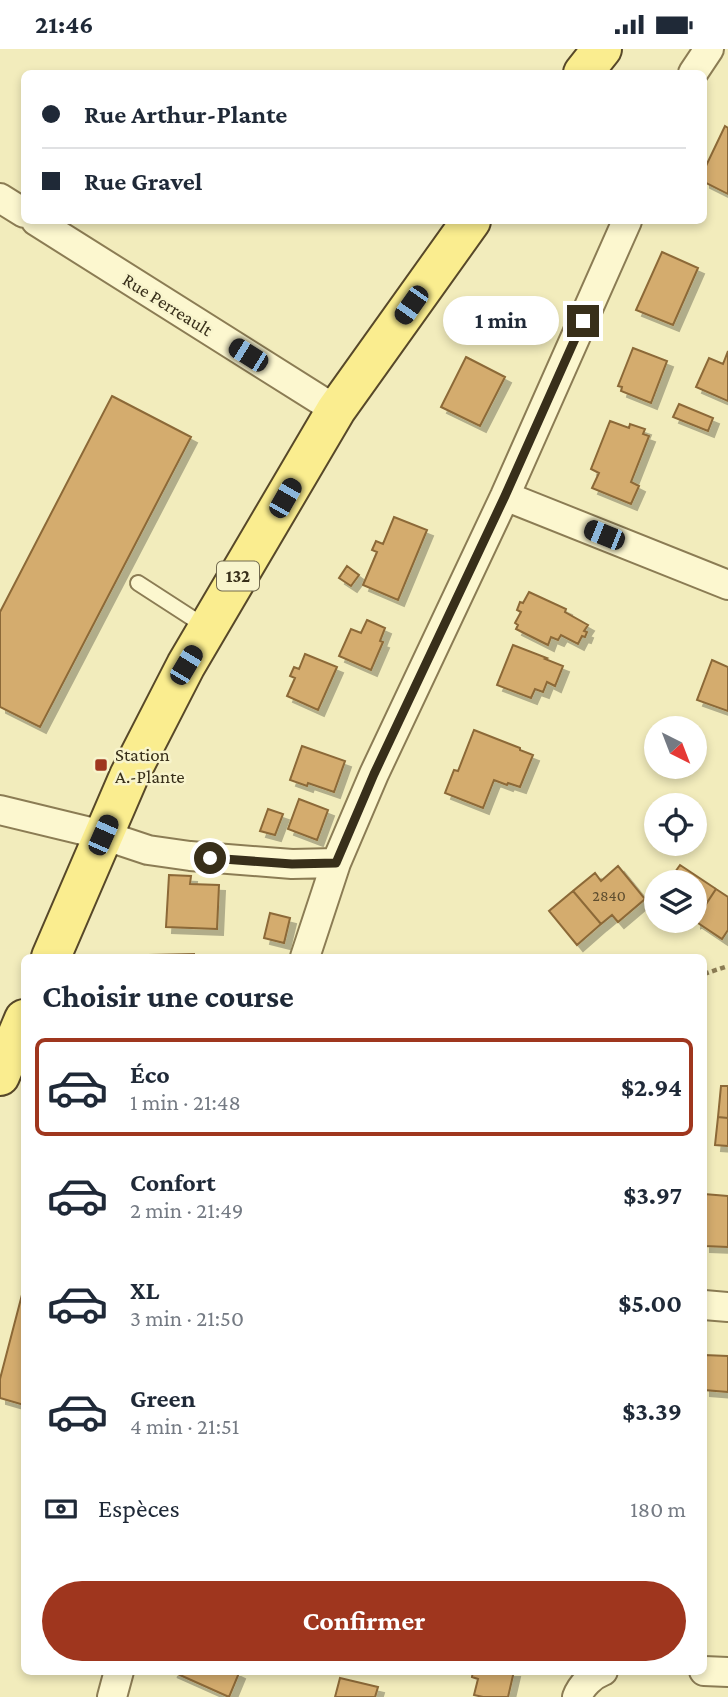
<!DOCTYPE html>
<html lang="fr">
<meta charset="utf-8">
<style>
body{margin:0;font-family:"Crimson Pro",serif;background:#f6f6f7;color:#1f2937;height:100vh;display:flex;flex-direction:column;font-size:26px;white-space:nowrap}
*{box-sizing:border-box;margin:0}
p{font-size:23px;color:#747a83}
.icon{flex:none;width:38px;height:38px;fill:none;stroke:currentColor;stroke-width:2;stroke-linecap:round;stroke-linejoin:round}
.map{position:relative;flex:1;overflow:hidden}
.sheet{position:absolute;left:21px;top:905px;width:686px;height:721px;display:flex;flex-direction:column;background:#fff;border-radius:10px;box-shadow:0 4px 10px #0003}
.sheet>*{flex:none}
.banner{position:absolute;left:21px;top:21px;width:686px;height:154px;border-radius:10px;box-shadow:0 4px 10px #0003;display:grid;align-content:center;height:154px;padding:0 21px;background:#fff}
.needle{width:46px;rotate:138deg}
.buttons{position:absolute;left:644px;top:667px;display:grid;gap:14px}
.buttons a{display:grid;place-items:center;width:63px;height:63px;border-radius:50%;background:#fff;box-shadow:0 4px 10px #0003;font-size:35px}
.end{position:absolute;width:32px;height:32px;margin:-16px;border:9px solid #382f1a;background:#fff;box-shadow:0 0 0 4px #fff}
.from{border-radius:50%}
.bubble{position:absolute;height:49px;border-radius:24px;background:#fff;box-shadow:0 4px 10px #0003;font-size:23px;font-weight:700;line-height:49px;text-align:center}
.car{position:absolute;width:21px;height:42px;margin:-21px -10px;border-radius:9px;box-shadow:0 0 5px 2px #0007;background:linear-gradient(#222 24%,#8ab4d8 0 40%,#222 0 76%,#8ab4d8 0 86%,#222 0)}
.banner b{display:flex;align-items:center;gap:24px;height:66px;font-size:26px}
.banner b+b{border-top:2px solid #e0e1e3}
.banner i{width:18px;height:18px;background:#1f2937}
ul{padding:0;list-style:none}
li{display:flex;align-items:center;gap:21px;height:98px;margin:0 14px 10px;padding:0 7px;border:4px solid transparent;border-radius:10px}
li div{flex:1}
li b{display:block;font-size:26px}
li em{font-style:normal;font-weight:700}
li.current{border-color:#9f361e}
li>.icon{width:63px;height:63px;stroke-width:1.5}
h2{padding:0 21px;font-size:32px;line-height:84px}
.pay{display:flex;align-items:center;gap:18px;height:77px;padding:0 21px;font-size:26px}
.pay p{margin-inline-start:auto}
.cta{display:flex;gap:14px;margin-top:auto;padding:14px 21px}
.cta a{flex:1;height:80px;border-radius:42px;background:#9f361e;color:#fff;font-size:28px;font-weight:700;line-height:80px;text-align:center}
.status{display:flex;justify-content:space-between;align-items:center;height:49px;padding:0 35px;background:#fff;direction:ltr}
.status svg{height:19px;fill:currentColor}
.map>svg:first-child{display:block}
.building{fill:#d4ac6e;stroke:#8c6937;stroke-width:2;filter:url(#shadow)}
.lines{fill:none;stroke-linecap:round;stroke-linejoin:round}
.lane-casing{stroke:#8b7c54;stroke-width:18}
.street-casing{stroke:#8b7c54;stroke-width:32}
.primary-casing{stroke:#574829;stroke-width:42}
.path{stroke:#8b7c54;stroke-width:4.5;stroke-dasharray:5 3.5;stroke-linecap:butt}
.lane{stroke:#fcf7cf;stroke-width:14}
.street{stroke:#fcf7cf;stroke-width:28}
.primary{stroke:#faed8f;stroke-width:38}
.route{stroke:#382f1a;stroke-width:9}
.poi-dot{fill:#9f361e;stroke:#f8f4cc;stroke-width:2.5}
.labels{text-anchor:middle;stroke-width:5;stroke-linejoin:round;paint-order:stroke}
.number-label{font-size:16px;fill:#5f4e2f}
.shield{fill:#f8f4cc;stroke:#726a4f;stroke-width:2}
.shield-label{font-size:18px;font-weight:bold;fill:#382f1a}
.street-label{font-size:19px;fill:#382f1a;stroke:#f8f4cc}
.poi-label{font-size:19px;fill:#382f1a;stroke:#f8f4cc;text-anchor:start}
</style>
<div class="status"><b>21:46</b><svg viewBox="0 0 49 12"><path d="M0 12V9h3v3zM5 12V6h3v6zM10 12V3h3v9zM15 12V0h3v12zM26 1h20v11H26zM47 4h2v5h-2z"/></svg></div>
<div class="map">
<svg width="728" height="1648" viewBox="0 0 728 1648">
<defs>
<filter id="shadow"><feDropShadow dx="6" dy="6" stdDeviation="0" flood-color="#0004"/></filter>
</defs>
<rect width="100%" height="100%" fill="#f2ecbc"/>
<path class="building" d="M 725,77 L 728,79 L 728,145 L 704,133 L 704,121 Z
M 662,203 L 698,219 L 673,276 L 636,261 Z
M 633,299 L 667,312 L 651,354 L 621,342 L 622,338 L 618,337 Z
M 728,302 L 728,352 L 696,338 L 709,309 L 723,315 Z
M 466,308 L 505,328 L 480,377 L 441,358 Z
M 112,347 L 191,388 L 40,678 L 0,658 L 0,563 Z
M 679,355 L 713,369 L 708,382 L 673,368 Z
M 610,372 L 629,379 L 630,375 L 645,380 L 643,385 L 649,387 L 631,433 L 639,437 L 631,455 L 592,439 L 599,424 L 591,420 Z
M 394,468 L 427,481 L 398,551 L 363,536 L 377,503 L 372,501 L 376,492 L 383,495 Z
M 347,517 L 359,526 L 351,537 L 339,529 Z
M 529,543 L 566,560 L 565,563 L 588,576 L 584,582 L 587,583 L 585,588 L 582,587 L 578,595 L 561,586 L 558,591 L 551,588 L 548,596 L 516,580 L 518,576 L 515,574 L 521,563 L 517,561 L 520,553 L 523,554 Z
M 367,571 L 385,579 L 380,592 L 383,593 L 371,621 L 339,607 L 351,580 L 361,584 Z
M 513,596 L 547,609 L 545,610 L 563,617 L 555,637 L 547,633 L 543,643 L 535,640 L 531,649 L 497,636 Z
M 305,605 L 337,618 L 318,661 L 287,647 L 295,629 L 290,627 L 294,618 L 299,620 Z
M 712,611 L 728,618 L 728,662 L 697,651 Z
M 474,681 L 520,699 L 520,701 L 533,706 L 520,738 L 508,734 L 507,736 L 494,731 L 483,759 L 445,744 L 454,721 L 458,722 Z
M 302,697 L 345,712 L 334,743 L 308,734 L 307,737 L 290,731 Z
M 299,750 L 328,761 L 317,791 L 288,780 Z
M 268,760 L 283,765 L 275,786 L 260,782 Z
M 680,816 L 716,840 L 695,872 L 695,833 L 668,833 Z
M 618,817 L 645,850 L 618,873 L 612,866 L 601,875 L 573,842 L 595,824 L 601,832 Z
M 169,826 L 191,827 L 190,835 L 219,836 L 217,880 L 166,878 Z
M 716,840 L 728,848 L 728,881 L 722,890 L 695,872 Z
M 573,842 L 601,875 L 577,896 L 549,862 Z
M 270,864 L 290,869 L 284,894 L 264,889 Z
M 194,905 L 194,908 L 149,908 L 149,906 Z
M 721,1037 L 728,1037 L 728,1069 L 718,1068 Z
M 718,1068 L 728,1069 L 728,1097 L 715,1096 Z
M 704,1145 L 728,1147 L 728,1198 L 704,1197 Z
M 24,1238 L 24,1356 L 0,1349 L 0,1330 Z
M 704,1306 L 728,1307 L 728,1343 L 704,1341 Z
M 171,1622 L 235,1622 L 239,1624 L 229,1648 Z
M 473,1622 L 514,1622 L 508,1648 L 483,1648 L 474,1646 L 478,1630 L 472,1628 Z
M 340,1629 L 378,1638 L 375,1648 L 335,1648 Z"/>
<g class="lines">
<defs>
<path id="lane" d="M 138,534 L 206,578"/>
<path id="street" d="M 693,24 L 709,0
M 0,149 L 24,164
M 36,172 L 336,361
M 505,447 L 728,536
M 0,761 L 103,786 L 148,801 L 190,807 L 292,815 L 336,814
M 305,908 L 336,814 L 374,725 L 505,447 L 627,172
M 704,1256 L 728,1258
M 704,1622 L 728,1623
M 112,1648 L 119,1622
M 577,1648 C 581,1637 592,1626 603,1622"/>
<path id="primary" d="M 583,24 L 602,0
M 51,908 L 129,727 L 186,616 L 336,361 L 471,172
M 0,1027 L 24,970"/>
</defs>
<use href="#lane" class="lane-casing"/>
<use href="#street" class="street-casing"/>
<use href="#primary" class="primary-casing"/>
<path class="path" d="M 704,925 L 728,917"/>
<use href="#lane" class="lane"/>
<use href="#street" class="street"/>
<use href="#primary" class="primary"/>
</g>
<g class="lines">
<path class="route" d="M 210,809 L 292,815 L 336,814 L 374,725 L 505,447 L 583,272"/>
</g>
<rect class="poi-dot" x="94" y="709" width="14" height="14" rx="3.5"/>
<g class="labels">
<g class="number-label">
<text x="609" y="852">2840</text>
</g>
<rect class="shield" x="217" y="512.5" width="42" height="29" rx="5"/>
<g class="shield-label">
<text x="238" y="533">132</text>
</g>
<g class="street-label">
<text transform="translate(168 255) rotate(32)" y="7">Rue Perreault</text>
</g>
<g class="poi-label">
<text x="115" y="712">Station<tspan x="115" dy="22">A.-Plante</tspan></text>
</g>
</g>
</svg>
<div class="buttons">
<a><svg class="needle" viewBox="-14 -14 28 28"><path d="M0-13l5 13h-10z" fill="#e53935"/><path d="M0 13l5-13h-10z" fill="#747a83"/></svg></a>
<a><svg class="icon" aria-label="locate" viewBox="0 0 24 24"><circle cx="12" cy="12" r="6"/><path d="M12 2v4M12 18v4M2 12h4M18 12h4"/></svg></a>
<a><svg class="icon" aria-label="layers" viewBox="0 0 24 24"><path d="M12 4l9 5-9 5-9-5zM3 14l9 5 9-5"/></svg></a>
</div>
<i class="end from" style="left:210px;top:809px"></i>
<i class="end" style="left:583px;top:272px"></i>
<div class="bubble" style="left:443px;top:247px;width:116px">1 min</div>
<i class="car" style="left:411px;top:256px;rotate:215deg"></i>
<i class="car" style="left:248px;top:306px;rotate:302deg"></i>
<i class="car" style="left:285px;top:449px;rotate:30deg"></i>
<i class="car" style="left:604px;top:486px;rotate:292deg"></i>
<i class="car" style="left:186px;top:616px;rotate:31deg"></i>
<i class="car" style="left:103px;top:786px;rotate:24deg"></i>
<div class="banner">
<b><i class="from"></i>Rue Arthur-Plante</b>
<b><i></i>Rue Gravel</b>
</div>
<section class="sheet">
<h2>Choisir une course</h2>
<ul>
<li class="current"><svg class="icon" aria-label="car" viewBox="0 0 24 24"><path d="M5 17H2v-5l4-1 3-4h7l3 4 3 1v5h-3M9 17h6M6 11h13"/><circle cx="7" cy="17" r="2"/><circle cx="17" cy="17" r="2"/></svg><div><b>Éco</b><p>1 min · 21:48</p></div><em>$2.94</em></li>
<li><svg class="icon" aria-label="car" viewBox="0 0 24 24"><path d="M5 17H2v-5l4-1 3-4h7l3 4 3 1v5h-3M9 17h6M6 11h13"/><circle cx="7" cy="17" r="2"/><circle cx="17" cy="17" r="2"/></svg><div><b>Confort</b><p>2 min · 21:49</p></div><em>$3.97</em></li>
<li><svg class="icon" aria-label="car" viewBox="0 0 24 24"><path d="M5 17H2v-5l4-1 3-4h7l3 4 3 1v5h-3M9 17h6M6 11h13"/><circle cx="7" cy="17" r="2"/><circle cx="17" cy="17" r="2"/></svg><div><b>XL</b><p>3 min · 21:50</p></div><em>$5.00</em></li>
<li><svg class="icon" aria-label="car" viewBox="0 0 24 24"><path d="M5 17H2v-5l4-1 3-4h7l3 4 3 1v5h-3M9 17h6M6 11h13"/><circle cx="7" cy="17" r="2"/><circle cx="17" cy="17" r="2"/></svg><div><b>Green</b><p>4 min · 21:51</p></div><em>$3.39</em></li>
</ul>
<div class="pay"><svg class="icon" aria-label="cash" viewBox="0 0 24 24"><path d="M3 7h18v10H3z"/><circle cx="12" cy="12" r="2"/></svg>Espèces<p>180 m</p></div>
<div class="cta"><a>Confirmer</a></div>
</section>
</div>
